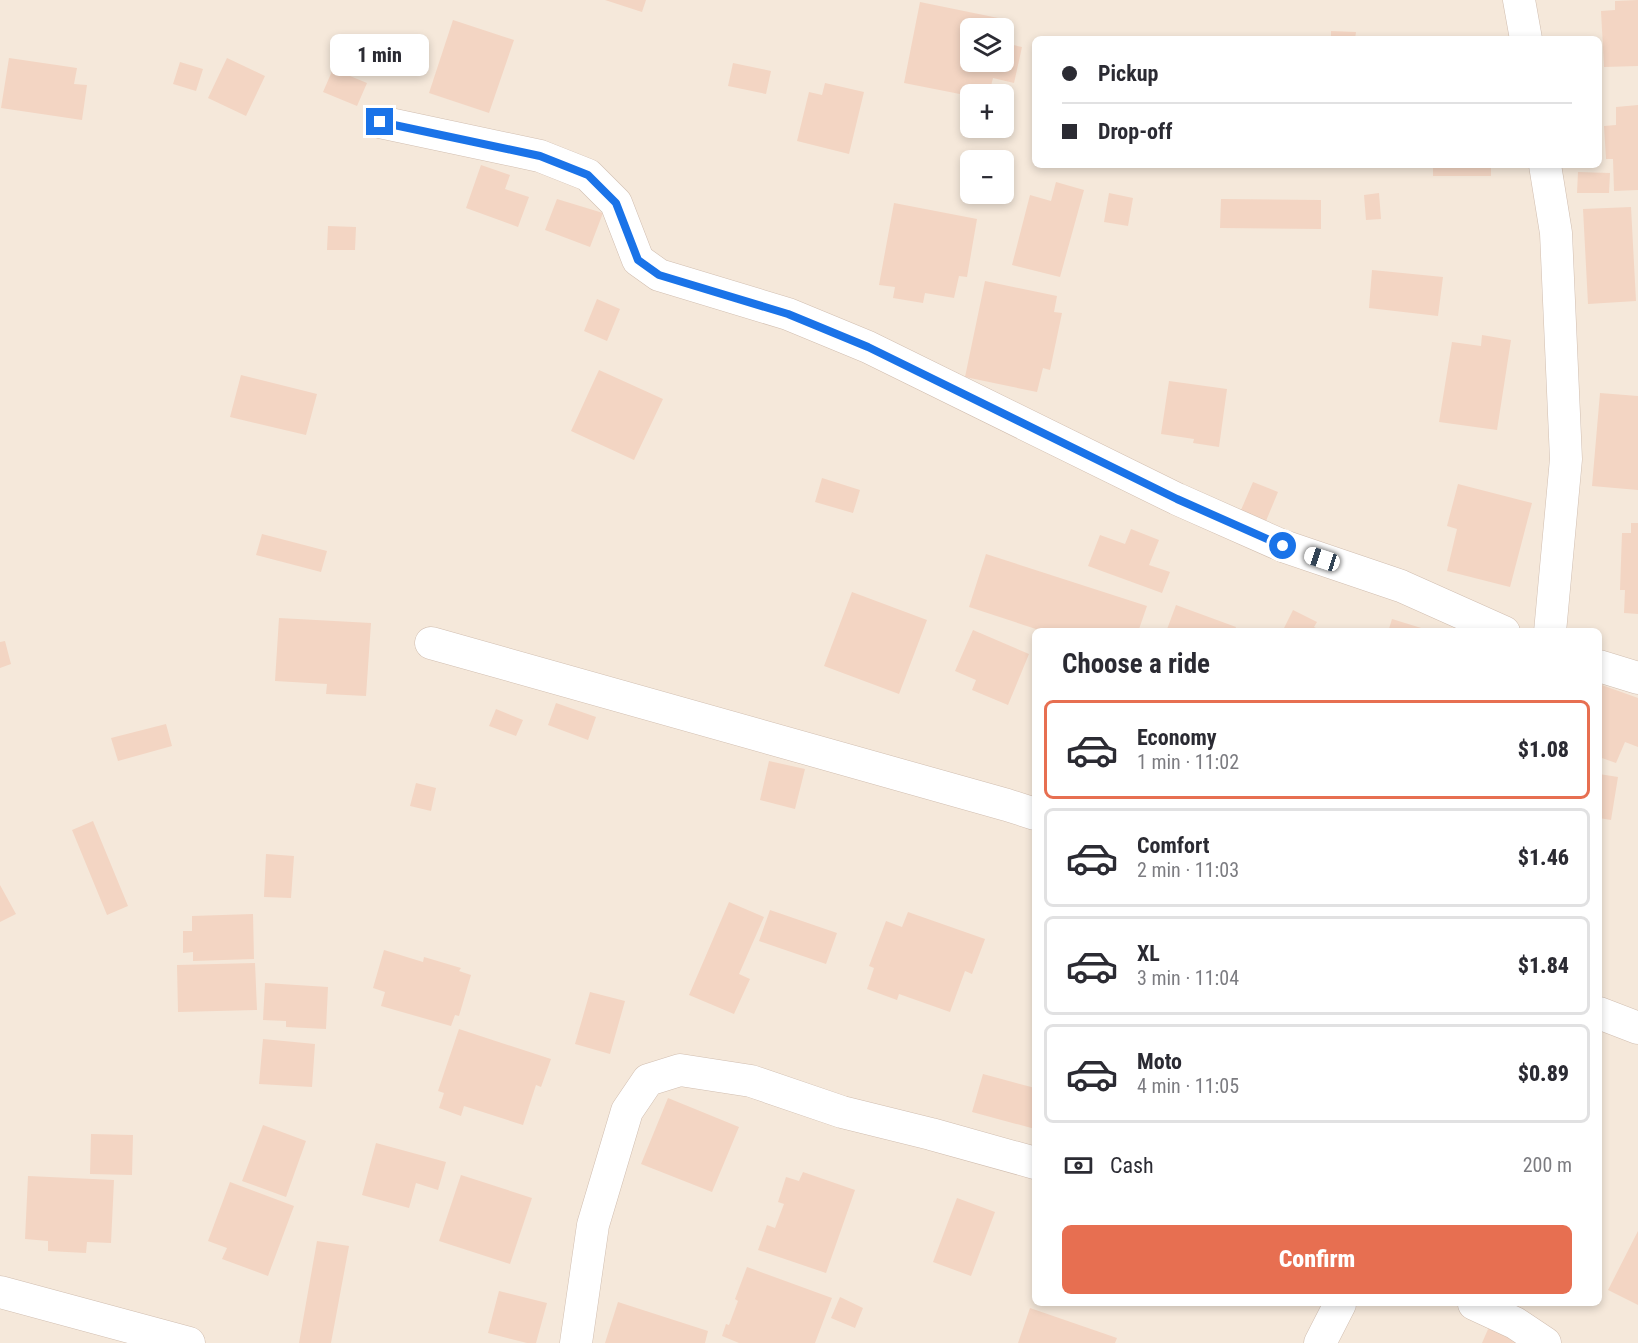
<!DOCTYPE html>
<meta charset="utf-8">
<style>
body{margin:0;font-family:"Roboto Condensed",sans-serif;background:#f7f7f7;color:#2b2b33;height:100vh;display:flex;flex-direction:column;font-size:22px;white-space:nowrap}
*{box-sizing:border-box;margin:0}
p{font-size:20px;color:#7c7c81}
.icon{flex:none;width:33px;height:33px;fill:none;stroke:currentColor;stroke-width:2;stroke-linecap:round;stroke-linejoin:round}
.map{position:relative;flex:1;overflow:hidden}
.drawer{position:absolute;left:1032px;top:628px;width:570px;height:678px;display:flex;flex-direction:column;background:#fff;border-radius:9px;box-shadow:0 3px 9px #0003}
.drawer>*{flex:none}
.banner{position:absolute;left:1032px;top:36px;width:570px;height:132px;border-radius:9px;box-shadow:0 3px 9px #0003;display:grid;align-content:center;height:132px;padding:0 30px;background:#fff}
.fabs{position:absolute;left:960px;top:18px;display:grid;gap:12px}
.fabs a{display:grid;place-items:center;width:54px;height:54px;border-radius:9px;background:#fff;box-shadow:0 3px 9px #0003;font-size:30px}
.end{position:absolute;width:27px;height:27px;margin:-14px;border:8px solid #1a73e8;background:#fff;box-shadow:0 0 0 3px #fff}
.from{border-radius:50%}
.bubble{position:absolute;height:42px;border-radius:9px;background:#fff;box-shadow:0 3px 9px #0003;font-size:20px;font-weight:800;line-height:42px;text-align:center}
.car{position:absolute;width:18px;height:36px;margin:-18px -9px;border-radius:8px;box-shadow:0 0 4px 2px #0007;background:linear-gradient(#fff 24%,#345 0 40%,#fff 0 76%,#345 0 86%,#fff 0)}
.banner b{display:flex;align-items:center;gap:21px;height:57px;font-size:22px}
.banner b+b{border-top:2px solid #e1e1e2}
.banner i{width:15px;height:15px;background:#2b2b33}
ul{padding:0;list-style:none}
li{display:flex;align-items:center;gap:18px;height:99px;margin:0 12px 9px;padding:0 18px;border:3px solid #e1e1e2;border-radius:9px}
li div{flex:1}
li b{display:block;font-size:22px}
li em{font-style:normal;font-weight:800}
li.active{border-color:#e76f51}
li>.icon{width:54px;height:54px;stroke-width:1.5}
h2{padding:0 30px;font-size:27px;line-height:72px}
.pay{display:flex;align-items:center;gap:15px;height:66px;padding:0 30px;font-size:22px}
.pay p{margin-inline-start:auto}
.button{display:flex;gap:12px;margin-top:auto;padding:12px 30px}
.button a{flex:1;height:69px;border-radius:9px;background:#e76f51;color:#fff;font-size:24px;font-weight:800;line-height:69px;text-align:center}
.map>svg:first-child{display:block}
.residential{fill:#f5e8da;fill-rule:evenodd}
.building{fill:#f3d5c3}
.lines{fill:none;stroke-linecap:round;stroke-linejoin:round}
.street-casing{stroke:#d1beb0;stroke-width:33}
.street{stroke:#fff;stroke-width:32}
.route{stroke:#1a73e8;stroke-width:8}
</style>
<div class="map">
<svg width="1638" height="1343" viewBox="0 0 1638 1343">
<rect width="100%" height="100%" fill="#fdf6ec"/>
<path class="residential" d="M 0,0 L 1638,0 L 1638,1343 L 0,1343 ZM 970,28 L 1004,28 L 1004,62 L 970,62 ZM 1035,39 L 1599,39 L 1599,165 L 1035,165 ZM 970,94 L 1004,94 L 1004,128 L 970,128 ZM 970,160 L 1004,160 L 1004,194 L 970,194 ZM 1035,632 L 1599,632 L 1599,1304 L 1035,1304 Z"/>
<path class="building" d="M 605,0 L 646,0 L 642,12 Z
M 1638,0 L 1638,66 L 1604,67 L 1601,11 L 1615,10 L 1615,1 Z
M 920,2 L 1008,20 L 1005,39 L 1004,28 L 970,28 L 970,62 L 1004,62 L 1004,43 L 1022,47 L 1014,83 L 993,78 L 989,94 L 970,94 L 970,96 L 904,83 Z
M 453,20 L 514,40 L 489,113 L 429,93 Z
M 1331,31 L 1356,32 L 1355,39 L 1331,39 Z
M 9,58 L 77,68 L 74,84 L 87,85 L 82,120 L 1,108 Z
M 227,58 L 265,76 L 246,116 L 208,98 Z
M 180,62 L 203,69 L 196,91 L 173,84 Z
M 733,63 L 771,71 L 766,94 L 728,86 Z
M 333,69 L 367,83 L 357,106 L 323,92 Z
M 825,83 L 864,92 L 849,154 L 797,141 L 809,92 L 822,95 Z
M 1638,105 L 1638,190 L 1614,191 L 1613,159 L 1606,159 L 1604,126 L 1616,125 L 1616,107 Z
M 481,165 L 510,175 L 505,189 L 529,197 L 518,227 L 466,208 Z
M 1433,165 L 1491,165 L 1491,176 L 1433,176 Z
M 1578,172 L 1610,173 L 1609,193 L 1577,193 Z
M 1056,182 L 1084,190 L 1060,277 L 1012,265 L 1030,195 L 1051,201 Z
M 1109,193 L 1133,198 L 1128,226 L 1104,222 Z
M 1379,193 L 1381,219 L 1366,220 L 1364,195 Z
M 557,199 L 603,213 L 590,247 L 545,230 Z
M 1221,199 L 1321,200 L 1321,229 L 1220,228 Z
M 894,203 L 977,219 L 967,277 L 959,276 L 954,298 L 925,293 L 923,303 L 893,298 L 895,287 L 879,285 Z
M 1631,207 L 1636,301 L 1588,304 L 1583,209 Z
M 328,226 L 356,227 L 355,250 L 327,250 Z
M 1372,270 L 1443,277 L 1438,316 L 1369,308 Z
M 985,281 L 1057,296 L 1054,312 L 1062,313 L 1050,370 L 1043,368 L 1037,392 L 965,377 Z
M 597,299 L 620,309 L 607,341 L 584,331 Z
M 1482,335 L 1511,340 L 1497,430 L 1439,422 L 1452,342 L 1481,346 Z
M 599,370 L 663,399 L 634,460 L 571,431 Z
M 241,375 L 317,394 L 306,435 L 230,417 Z
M 1169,381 L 1227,389 L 1219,447 L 1193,443 L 1194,439 L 1161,434 Z
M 1600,393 L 1638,396 L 1638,490 L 1592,486 Z
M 822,478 L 860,490 L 853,513 L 815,502 Z
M 1253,482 L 1278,492 L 1266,521 L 1241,510 Z
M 1458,484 L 1532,503 L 1510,587 L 1447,571 L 1457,529 L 1447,526 Z
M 1631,523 L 1638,523 L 1638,614 L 1624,613 L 1625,590 L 1620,590 L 1622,533 L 1631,533 Z
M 1131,529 L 1159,540 L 1149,565 L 1170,572 L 1162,593 L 1088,566 L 1100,535 L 1125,544 Z
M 262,534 L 327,551 L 321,572 L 256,555 Z
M 986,554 L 1147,606 L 1138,632 L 1045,632 L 969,607 Z
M 852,592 L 927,620 L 899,694 L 824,666 Z
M 1176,605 L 1236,627 L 1234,632 L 1166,632 Z
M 1293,610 L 1317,622 L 1314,627 L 1323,632 L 1282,632 Z
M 279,618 L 371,623 L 366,696 L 326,694 L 327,684 L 275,681 Z
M 1392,619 L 1431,631 L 1431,632 L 1388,632 Z
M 973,630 L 1029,654 L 1008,705 L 972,690 L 976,680 L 955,671 Z
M 5,641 L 11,664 L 0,668 L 0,642 Z
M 1599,684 L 1638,698 L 1638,747 L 1625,742 L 1616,763 L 1599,757 Z
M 556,703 L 596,717 L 588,740 L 548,725 Z
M 496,709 L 523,720 L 516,736 L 489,726 Z
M 166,724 L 172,746 L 118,761 L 111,738 Z
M 769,761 L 805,769 L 795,809 L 760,800 Z
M 1599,774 L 1618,777 L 1611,820 L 1599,818 Z
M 416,783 L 436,788 L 431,811 L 410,806 Z
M 93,821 L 128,906 L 107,915 L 72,830 Z
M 266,854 L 294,856 L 291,898 L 264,897 Z
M 0,885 L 16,914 L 0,922 Z
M 729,902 L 764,917 L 739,974 L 750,979 L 734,1014 L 689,995 Z
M 770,910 L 837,933 L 826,964 L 759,941 Z
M 908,912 L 985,939 L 972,974 L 965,971 L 950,1012 L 899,994 L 897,1000 L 867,989 L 874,968 L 869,966 L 886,921 L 902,927 Z
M 253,914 L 254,959 L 193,961 L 193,952 L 183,953 L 183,931 L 192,931 L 192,916 Z
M 384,950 L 423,962 L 424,957 L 461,968 L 459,971 L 471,975 L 459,1016 L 455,1015 L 451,1026 L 381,1006 L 385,992 L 373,988 Z
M 255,963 L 257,1010 L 178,1012 L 177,965 Z
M 265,983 L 328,987 L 326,1029 L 286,1027 L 286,1021 L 263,1020 Z
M 590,992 L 625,1001 L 610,1054 L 575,1044 Z
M 459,1029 L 551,1059 L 541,1087 L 536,1085 L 523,1125 L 464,1106 L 461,1116 L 439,1108 L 444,1093 L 438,1091 Z
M 263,1039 L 315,1044 L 312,1087 L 259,1084 Z
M 983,1074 L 1035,1088 L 1035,1129 L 972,1112 Z
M 668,1098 L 739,1127 L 712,1192 L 641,1164 Z
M 263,1125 L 306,1141 L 286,1197 L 242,1181 Z
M 91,1134 L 133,1135 L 132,1175 L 90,1174 Z
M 376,1143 L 446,1162 L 438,1190 L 416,1183 L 409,1208 L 362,1195 Z
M 803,1172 L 855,1190 L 826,1273 L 758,1250 L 767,1225 L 775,1228 L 784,1204 L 778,1202 L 786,1177 L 799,1181 Z
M 461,1175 L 532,1198 L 510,1264 L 439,1241 Z
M 28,1176 L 114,1180 L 111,1243 L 87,1242 L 86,1253 L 48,1251 L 48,1241 L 25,1239 Z
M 230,1182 L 294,1206 L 268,1276 L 222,1259 L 227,1248 L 208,1241 Z
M 957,1198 L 995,1212 L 971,1276 L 933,1262 Z
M 1638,1231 L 1638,1305 L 1608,1290 Z
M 317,1241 L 349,1246 L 331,1343 L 299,1343 Z
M 747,1267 L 832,1298 L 815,1343 L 739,1343 L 722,1336 L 726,1324 L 729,1325 L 738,1301 L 735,1299 Z
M 499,1291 L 547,1303 L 536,1343 L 527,1343 L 488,1333 Z
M 840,1297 L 863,1308 L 855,1328 L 831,1318 Z
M 618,1302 L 708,1331 L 705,1343 L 605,1343 Z
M 1030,1308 L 1117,1338 L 1115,1343 L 1018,1343 Z
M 1489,1327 L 1528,1343 L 1482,1343 Z"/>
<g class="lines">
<defs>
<path id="street" d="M 1519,0 L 1526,39
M 380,122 L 540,156 L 588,175 L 616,203 L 638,260 L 659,275 L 788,314 L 868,347 L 1177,499 L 1283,546 L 1401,586 L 1504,632
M 1545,165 L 1556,233 L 1566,459 L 1550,632
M 431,643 L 1007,805 L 1035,814
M 1599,666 L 1638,678
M 1599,1013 L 1638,1028
M 0,1292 L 189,1343
M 1474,1304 L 1515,1323 L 1545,1343
M 576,1343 L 593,1225 L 627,1111 L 648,1080 L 680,1070 L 751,1081 L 842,1112 L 931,1134 L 1035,1163
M 1320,1343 L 1340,1304"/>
</defs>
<use href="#street" class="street-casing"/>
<use href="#street" class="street"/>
</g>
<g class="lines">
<path class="route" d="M 380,122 L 540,156 L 588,175 L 616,203 L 638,260 L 659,275 L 788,314 L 868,347 L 1177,499 L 1283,546"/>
</g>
</svg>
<div class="fabs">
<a><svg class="icon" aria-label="layers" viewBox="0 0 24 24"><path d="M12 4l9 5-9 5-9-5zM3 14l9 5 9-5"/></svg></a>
<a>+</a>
<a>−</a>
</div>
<i class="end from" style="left:1283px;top:546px"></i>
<i class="end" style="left:380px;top:122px"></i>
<div class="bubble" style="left:330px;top:34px;width:99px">1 min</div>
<i class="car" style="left:1322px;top:559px;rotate:288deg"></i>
<div class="banner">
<b><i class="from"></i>Pickup</b>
<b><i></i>Drop-off</b>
</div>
<section class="drawer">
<h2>Choose a ride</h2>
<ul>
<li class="active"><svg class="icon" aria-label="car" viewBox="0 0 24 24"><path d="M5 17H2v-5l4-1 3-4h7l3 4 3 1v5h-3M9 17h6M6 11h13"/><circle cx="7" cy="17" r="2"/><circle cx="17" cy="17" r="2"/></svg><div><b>Economy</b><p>1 min · 11:02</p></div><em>$1.08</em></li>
<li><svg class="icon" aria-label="car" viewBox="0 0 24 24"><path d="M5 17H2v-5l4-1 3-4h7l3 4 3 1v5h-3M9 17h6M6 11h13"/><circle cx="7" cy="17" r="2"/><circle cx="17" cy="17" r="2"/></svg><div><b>Comfort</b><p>2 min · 11:03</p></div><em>$1.46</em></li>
<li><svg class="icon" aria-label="car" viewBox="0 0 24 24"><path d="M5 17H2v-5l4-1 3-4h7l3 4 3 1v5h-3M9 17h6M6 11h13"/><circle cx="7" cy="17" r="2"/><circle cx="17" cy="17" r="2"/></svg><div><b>XL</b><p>3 min · 11:04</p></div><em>$1.84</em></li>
<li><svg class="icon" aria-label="car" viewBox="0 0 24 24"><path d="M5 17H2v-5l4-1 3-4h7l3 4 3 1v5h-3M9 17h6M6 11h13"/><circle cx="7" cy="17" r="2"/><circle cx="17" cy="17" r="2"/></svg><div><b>Moto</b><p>4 min · 11:05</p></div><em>$0.89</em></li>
</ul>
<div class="pay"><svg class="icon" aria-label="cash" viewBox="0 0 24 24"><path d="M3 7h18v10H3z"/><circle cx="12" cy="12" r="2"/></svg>Cash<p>200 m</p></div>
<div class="button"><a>Confirm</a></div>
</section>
</div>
